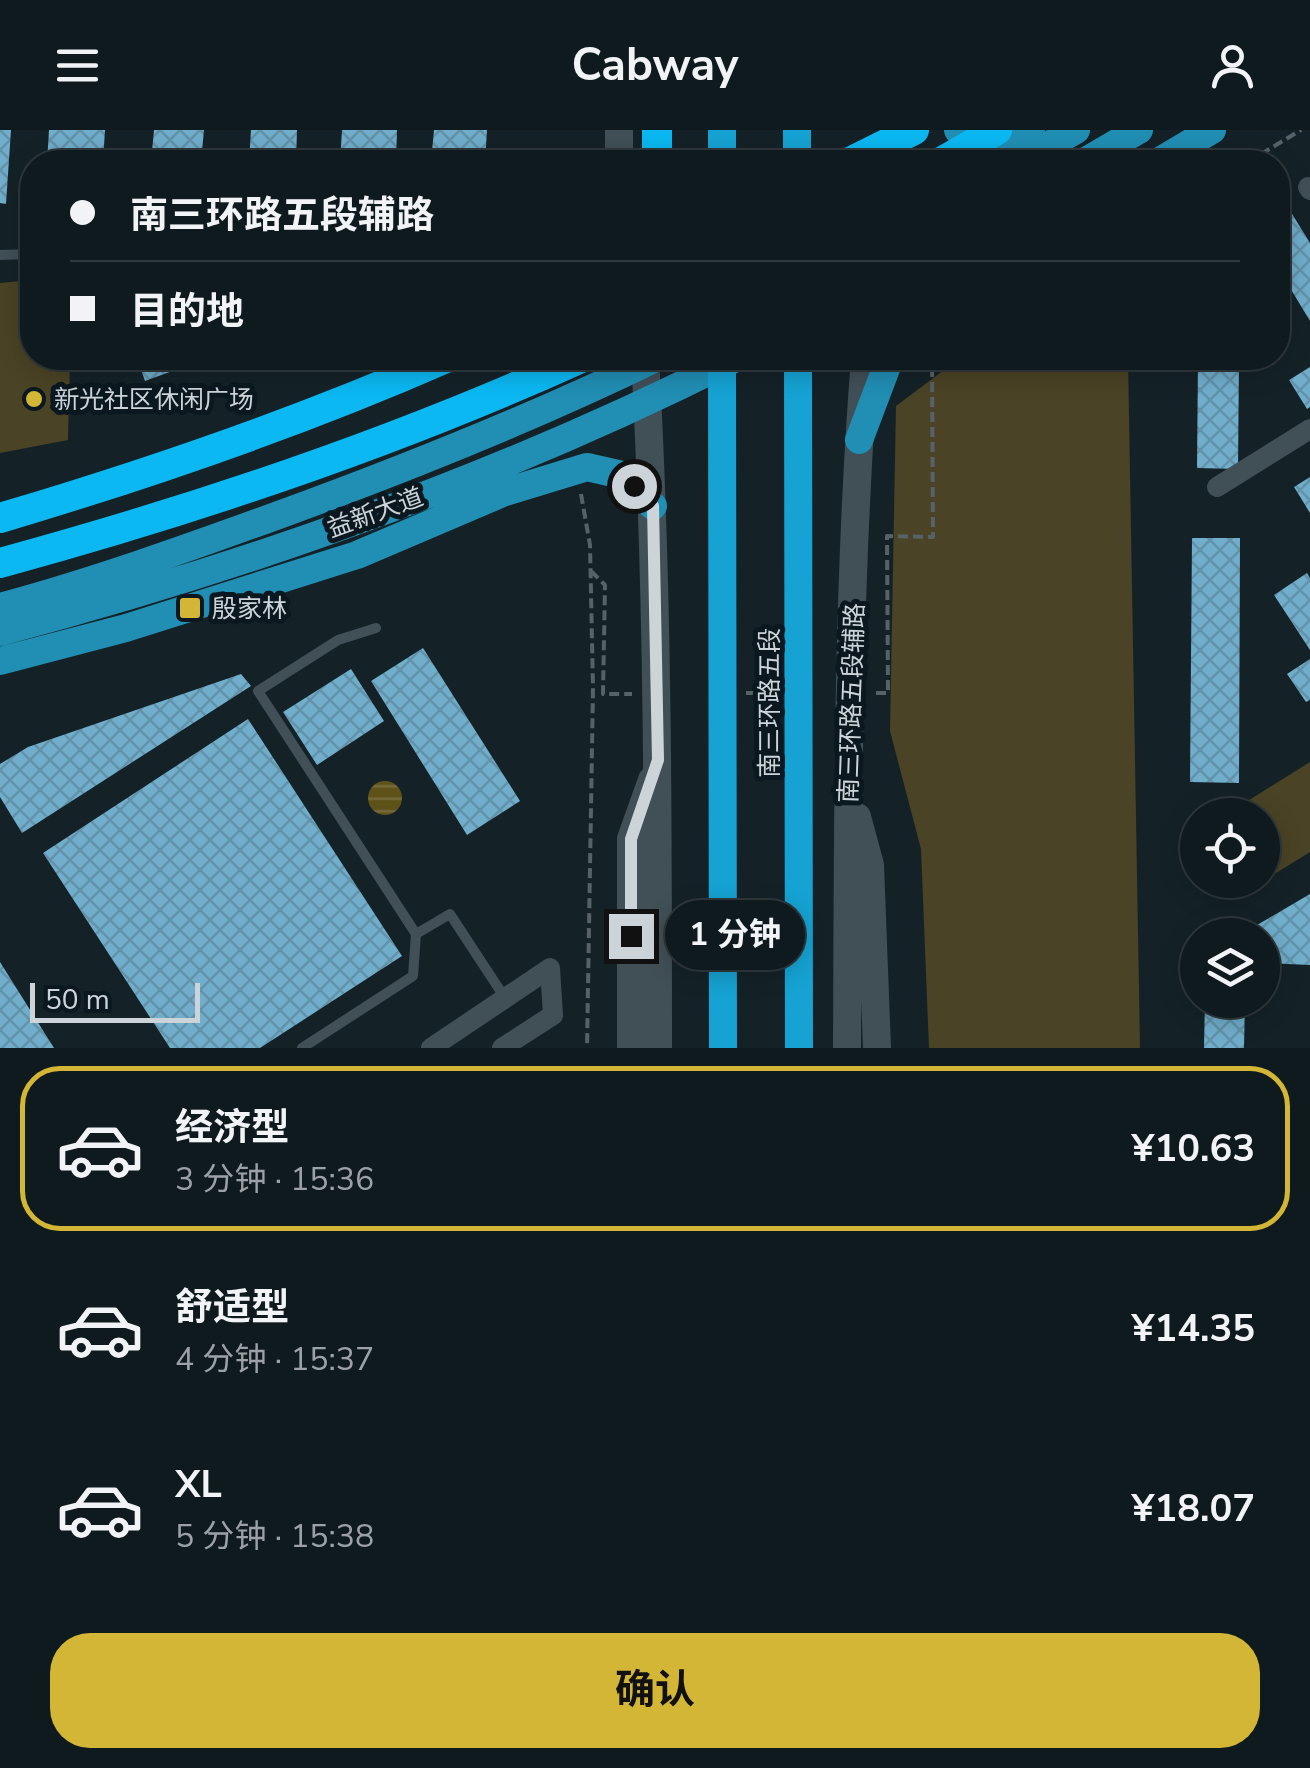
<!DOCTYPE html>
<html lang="zh">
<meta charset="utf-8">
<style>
body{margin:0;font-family:"Nunito Sans","Noto Sans SC",sans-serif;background:#1d272b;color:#f1f3f6;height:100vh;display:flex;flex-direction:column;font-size:38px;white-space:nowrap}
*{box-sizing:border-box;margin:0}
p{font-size:32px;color:#9ba1a4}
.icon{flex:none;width:55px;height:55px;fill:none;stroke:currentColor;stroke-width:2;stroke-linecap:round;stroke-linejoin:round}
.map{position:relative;height:918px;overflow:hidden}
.sheet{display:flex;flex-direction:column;background:#0f1a1e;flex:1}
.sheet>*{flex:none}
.banner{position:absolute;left:20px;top:20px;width:1270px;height:220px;border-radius:40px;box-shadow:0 5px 25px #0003,0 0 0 2px #2f383c;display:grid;align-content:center;height:220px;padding:0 50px;background:#0f1a1e}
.buttons{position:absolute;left:1180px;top:668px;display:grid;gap:20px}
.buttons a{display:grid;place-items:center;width:100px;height:100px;border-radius:50%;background:#0f1a1e;box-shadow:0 5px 25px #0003,0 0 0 2px #2f383c;font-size:50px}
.scale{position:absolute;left:30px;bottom:25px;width:170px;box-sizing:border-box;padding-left:10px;border:5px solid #ccd4d9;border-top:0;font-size:28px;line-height:35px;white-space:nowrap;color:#ccd4d9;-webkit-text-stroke:8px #0b181f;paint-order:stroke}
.end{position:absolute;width:45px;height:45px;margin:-22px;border:12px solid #ccd4d9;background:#111;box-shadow:0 0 0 5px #111}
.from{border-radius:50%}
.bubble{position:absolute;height:70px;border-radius:35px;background:#0f1a1e;box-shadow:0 5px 25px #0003,0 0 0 2px #2f383c;font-size:32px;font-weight:700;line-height:70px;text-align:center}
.banner b{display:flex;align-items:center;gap:35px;height:95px;font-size:38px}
.banner b+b{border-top:2px solid #2f383c}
.banner i{width:25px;height:25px;background:#f1f3f6}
ul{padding:18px 0 0;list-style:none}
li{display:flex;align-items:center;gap:30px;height:165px;margin:0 20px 15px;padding:0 30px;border:5px solid transparent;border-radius:40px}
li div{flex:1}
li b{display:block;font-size:38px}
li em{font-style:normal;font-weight:700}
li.active{border-color:#d3b635}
li>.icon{width:90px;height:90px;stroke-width:1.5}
.action{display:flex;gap:20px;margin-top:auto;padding:20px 50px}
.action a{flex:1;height:115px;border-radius:40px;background:#d3b635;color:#111;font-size:40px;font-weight:700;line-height:115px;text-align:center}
header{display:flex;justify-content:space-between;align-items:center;height:130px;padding:0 50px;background:#0f1a1e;font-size:45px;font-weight:700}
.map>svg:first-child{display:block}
.park{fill:#4b4325}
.water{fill:url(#water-rules)}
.building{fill:url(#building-cross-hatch)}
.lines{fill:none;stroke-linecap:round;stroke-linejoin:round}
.path{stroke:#566267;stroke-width:4;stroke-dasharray:10 5;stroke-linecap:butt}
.service{stroke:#414f57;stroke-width:10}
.minor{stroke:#414f57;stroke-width:20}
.secondary{stroke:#414f57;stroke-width:28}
.primary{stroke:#218eb4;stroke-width:28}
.trunk{stroke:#16a3d3;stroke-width:28}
.motorway{stroke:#0bb8f2;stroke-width:30}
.route{stroke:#ccd4d9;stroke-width:12}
.poi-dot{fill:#d3b635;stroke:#0b181f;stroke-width:4}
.labels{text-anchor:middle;stroke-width:10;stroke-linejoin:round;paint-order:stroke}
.poi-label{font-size:25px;fill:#ccd4d9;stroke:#0b181f;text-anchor:start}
.street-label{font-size:25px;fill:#ccd4d9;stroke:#0b181f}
</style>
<header><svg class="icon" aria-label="menu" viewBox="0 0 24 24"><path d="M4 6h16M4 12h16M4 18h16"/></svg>Cabway<svg class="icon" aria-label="person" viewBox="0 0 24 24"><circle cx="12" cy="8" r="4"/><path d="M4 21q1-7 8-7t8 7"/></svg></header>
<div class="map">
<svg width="1310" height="918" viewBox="0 0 1310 918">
<defs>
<pattern id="water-rules" width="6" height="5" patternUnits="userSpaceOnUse" patternTransform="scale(2.5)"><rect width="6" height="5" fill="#5f5219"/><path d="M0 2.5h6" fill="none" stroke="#756a3a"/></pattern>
<pattern id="building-cross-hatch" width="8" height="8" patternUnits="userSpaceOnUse" patternTransform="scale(2.5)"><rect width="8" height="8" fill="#70aecc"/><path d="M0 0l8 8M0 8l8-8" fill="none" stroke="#6392a9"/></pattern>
</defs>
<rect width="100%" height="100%" fill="#142228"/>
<path class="park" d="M 32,150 L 32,228 L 70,228 L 68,310 L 0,323 L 0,153 Z
M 960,228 L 1128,228 L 1140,918 L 929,918 L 921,719 L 890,601 L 896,276 Z
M 1310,632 L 1310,722 L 1255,756 L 1251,750 L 1262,750 L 1262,685 L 1225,685 Z"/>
<path class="water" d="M368 668a17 17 0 1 1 34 0a17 17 0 1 1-34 0Z"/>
<path class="building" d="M 0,0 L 11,0 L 6,74 L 0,73 Z
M 49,0 L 105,0 L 103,32 L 47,32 Z
M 154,0 L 204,0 L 201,32 L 151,32 Z
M 251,0 L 297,0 L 296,32 L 249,32 Z
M 342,0 L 397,0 L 396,32 L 340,32 Z
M 434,0 L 487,0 L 485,32 L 431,32 Z
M 1278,61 L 1310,113 L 1310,191 L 1278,138 Z
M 137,228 L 208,228 L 145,251 Z
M 1198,228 L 1239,228 L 1238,339 L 1197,338 Z
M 1310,237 L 1310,277 L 1307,279 L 1289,250 Z
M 1310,347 L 1310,383 L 1294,357 Z
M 1192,408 L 1240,408 L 1239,653 L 1190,652 Z
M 1307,443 L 1310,448 L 1310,520 L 1274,465 Z
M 423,518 L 520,671 L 467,705 L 371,551 Z
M 1310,529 L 1310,570 L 1306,572 L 1287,544 Z
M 351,539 L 384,591 L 317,635 L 283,582 Z
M 241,544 L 251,556 L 22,703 L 0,667 L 0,634 L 28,617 Z
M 248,589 L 402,826 L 260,918 L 170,918 L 43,723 Z
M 1310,764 L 1310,835 L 1262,833 L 1262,805 L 1240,805 Z
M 0,832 L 54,918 L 0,918 Z
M 1205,870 L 1245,870 L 1244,918 L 1204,918 Z"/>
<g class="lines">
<path class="path" d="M 1248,32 L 1301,0
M 581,364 L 590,415 L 593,558 L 587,918
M 591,441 L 605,455 L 603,564 L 632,564
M 746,563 L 772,563
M 876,563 L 888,563 L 887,406 L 933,407 L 932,230 L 936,228"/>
<path class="service" d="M 0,125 L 32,124
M 376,498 L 338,510 L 258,561 L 416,804
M 302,918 L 413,846 L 416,804 L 450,784 L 505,868"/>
<path class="minor" d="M 1308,57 L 1310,60
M 1217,357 L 1310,299
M 431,918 L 550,838 L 553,885 L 502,918"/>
<path class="secondary" d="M 619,32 L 619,0
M 645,228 C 658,458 658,688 658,918
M 857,687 L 870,735 L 877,918
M 631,918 L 631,709 L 652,650
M 847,918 C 848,688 847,457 865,228"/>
<path class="primary" d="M 958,0 L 995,11 L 1031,0
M 1019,32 L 1076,0
M 1084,32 L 1139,0
M 1158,32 L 1212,0
M 859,310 L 890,228
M 0,477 C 93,452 185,419 276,386 C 405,339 533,288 656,228
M 0,502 C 252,435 503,346 736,228
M 0,531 L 126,498 L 357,425 L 505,362 L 587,337 L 622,345 L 653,376"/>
<path class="trunk" d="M 722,0 L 722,32
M 797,0 L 797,32
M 722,228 L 723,918
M 798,228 L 799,918"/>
<path class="motorway" d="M 657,32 L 657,0
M 850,32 L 914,0
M 941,32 L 997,0
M 0,388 C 152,343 300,292 446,228
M 0,433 C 198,379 394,313 581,228"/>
</g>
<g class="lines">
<path class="route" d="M 631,806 L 631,709 L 658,630 L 653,376 L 634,356"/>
</g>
<g class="poi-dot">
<circle cx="34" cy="269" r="10"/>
<rect x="178" y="466" width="24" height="24" rx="5"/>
</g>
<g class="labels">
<g class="poi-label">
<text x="54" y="278">新光社区休闲广场</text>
<text x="212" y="487">殷家林</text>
</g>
<g class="street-label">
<text transform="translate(375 382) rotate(-20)" y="9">益新大道</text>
<text transform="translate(769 573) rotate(-90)" y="9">南三环路五段</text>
<text transform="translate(851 573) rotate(-88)" y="9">南三环路五段辅路</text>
</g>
</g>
</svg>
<div class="buttons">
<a><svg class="icon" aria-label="locate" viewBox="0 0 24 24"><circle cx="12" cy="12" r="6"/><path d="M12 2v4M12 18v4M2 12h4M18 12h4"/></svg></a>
<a><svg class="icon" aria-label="layers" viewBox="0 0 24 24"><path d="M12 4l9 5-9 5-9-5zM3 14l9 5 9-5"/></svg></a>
</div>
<div class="scale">50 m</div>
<i class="end from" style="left:634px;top:356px"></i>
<i class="end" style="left:631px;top:806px"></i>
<div class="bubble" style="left:665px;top:770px;width:140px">1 分钟</div>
<div class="banner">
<b><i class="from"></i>南三环路五段辅路</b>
<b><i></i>目的地</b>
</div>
</div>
<section class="sheet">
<ul>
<li class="active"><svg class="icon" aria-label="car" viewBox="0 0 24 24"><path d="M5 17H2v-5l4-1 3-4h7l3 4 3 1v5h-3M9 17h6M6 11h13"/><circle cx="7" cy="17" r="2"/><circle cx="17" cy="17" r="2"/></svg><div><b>经济型</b><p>3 分钟 · 15:36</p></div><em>¥10.63</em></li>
<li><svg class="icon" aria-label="car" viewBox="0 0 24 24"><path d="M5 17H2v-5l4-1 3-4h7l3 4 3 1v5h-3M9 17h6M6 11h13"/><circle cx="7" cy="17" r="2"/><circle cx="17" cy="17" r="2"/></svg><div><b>舒适型</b><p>4 分钟 · 15:37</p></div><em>¥14.35</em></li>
<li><svg class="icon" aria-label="car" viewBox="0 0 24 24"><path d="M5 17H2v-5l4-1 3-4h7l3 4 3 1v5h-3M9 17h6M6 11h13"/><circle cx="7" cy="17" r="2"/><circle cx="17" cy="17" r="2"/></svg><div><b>XL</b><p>5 分钟 · 15:38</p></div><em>¥18.07</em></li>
</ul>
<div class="action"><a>确认</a></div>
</section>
